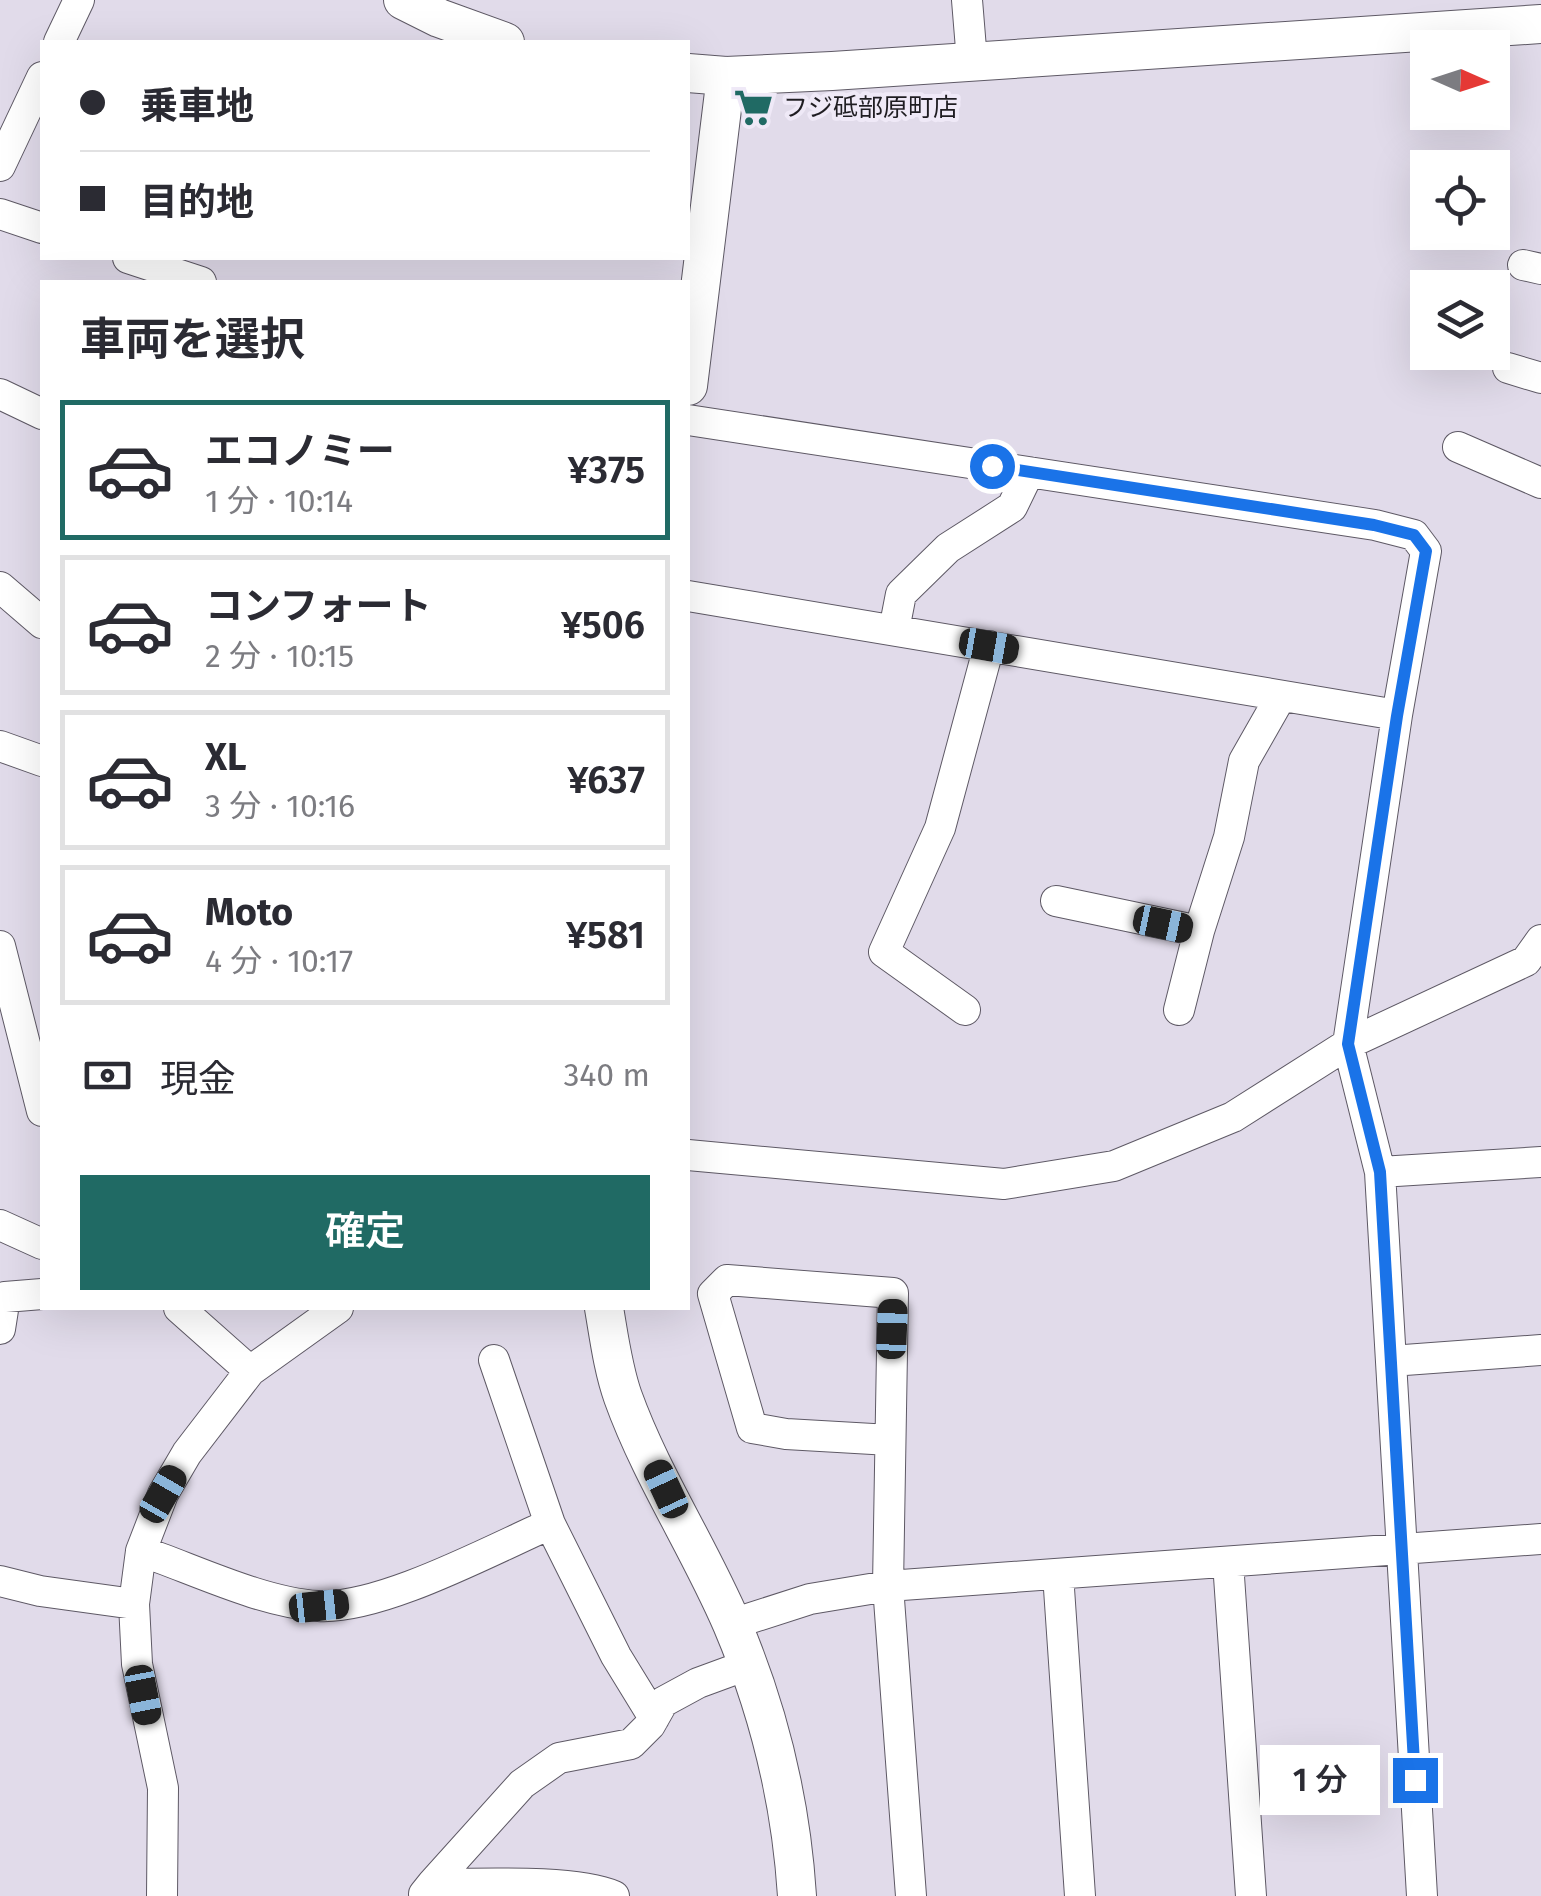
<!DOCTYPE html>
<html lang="ja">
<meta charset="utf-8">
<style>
body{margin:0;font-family:"Fira Sans","Noto Sans JP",sans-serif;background:#f7f7f7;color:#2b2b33;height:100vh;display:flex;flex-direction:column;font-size:38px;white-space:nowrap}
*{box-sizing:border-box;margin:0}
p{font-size:32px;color:#7c7c81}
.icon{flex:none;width:55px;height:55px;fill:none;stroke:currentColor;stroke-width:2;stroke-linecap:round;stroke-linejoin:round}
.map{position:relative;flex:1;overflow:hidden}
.details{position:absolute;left:40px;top:280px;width:650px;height:1030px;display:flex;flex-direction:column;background:#fff;border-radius:0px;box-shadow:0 10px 40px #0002}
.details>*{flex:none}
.banner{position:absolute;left:40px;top:40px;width:650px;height:220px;border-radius:0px;box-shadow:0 10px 40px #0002;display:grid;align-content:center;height:220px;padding:0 40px;background:#fff}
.needle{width:65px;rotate:93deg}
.tools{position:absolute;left:1410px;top:30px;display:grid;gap:20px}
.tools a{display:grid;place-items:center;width:100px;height:100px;border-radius:0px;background:#fff;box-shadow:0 10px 40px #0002;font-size:50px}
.end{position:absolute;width:45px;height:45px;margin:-22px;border:12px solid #1a73e8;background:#fff;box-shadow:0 0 0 5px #fff}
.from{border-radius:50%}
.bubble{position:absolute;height:70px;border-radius:0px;background:#fff;box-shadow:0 10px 40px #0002;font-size:32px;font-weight:600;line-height:70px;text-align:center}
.car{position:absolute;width:30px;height:60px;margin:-30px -15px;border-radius:12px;box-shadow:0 0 8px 2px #0007;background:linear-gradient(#222 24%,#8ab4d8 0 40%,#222 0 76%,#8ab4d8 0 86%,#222 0)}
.banner b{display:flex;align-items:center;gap:35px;height:95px;font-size:38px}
.banner b+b{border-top:2px solid #e1e1e2}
.banner i{width:25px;height:25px;background:#2b2b33}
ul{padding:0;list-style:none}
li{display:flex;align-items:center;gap:30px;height:140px;margin:0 20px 15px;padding:0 20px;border:5px solid #e1e1e2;border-radius:0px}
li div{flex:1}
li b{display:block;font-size:38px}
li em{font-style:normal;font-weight:600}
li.current{border-color:#206a64}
li>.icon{width:90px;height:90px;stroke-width:1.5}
h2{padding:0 40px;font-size:45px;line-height:120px}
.pay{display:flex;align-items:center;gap:25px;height:110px;padding:0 40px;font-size:38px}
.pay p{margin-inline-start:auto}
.cta{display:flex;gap:20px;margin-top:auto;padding:20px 40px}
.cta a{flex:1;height:115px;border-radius:0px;background:#206a64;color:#fff;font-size:40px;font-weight:600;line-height:115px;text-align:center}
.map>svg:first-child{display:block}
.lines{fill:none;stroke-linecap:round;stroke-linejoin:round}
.minor-casing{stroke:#5e5965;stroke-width:32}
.tertiary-casing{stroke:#5e5965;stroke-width:40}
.minor{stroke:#fff;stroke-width:30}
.tertiary{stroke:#fff;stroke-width:38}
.route{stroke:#1a73e8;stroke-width:12}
.labels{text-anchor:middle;stroke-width:8;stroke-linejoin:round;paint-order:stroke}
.poi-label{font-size:25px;fill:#1f1d22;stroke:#efe9f7;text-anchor:start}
</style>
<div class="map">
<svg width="1541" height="1896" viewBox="0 0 1541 1896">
<rect width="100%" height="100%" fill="#e1dbea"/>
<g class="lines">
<defs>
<path id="minor" d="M 967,0 L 972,61
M 59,42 L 79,0
M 0,166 L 42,77
M 0,214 L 42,228
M 128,258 L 201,282
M 1523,265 L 1541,269
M 1508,368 L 1541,378
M 0,394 L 42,414
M 688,420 L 1375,525 L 1414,535 L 1426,551 L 1397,715 L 1348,1044 L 1380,1172 L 1422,1896
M 1458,447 L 1541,483
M 0,587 L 42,623
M 688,596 L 1397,715
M 894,630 L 901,594 L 948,548 L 1012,507 L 1029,472
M 0,746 L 42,761
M 1056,901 L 1199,931
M 0,946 L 42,1111
M 965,1010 L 884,952 L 940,828 L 989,646
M 1179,1010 L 1199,931 L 1229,837 L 1244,761 L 1281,696
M 688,1155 L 1004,1184 L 1114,1166 L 1233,1117 L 1348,1044 L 1526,961 L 1541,940
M 1380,1172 L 1541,1162
M 0,1225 L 42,1244
M 179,1308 L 250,1371
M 0,1329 L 5,1297 L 42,1294
M 494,1360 L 550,1524 L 616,1656 L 654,1718
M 1391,1361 L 1541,1350
M 890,1440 L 786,1434 L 752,1428 L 713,1294 L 727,1280 L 893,1293 L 888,1586 L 911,1896
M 141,1551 C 193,1569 263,1603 318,1606 C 380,1610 491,1550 550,1524
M 1228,1562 L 1251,1896
M 1058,1574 L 1080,1896
M 0,1581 L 40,1591 L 134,1604
M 732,1624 L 810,1599 L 888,1586 L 1541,1539
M 432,1884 L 522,1784 L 559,1758 L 631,1744 L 650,1725 L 663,1702 L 698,1683 L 747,1665
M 424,1894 L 432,1884 C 479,1884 574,1879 614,1896
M 162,1896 L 163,1788 L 137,1664 L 134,1604 L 141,1551 L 163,1494 L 187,1453 L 250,1371 L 338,1308"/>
<path id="tertiary" d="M 403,0 L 439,18 L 505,42
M 688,73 L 726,76 L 832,71 L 1541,24
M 688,386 L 726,76
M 604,1308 C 609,1337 613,1369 623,1397 C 651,1475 699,1547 732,1624 C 769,1711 791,1801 797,1896"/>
</defs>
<use href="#minor" class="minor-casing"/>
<use href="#tertiary" class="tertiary-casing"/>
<use href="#minor" class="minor"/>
<use href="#tertiary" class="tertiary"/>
</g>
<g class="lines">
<path class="route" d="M 992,466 L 1374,525 L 1414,535 L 1426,551 L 1397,716 L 1348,1044 L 1380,1172 L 1415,1780"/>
</g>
<defs>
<symbol id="supermarket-bare" viewBox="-9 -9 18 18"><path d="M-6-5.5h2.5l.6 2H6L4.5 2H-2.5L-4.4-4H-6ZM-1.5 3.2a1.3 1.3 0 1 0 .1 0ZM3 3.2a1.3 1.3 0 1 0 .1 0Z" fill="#206a64" stroke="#efe9f7" stroke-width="2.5" paint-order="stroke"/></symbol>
</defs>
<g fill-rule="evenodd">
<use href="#supermarket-bare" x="726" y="80" width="55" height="55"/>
</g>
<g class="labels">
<g class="poi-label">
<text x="783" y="116">フジ砥部原町店</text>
</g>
</g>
</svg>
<div class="tools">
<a><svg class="needle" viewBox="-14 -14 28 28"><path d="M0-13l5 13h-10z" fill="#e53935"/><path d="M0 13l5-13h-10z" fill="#7c7c81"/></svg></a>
<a><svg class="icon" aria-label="locate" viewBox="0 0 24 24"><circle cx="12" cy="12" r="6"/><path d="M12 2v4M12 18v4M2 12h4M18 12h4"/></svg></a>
<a><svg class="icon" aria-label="layers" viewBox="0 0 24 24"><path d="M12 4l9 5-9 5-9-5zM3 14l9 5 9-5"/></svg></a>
</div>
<i class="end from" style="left:992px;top:466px"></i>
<i class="end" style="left:1415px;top:1780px"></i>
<div class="bubble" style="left:1260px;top:1745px;width:120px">1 分</div>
<i class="car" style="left:989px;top:646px;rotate:100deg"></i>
<i class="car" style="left:1163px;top:924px;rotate:102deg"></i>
<i class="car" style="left:892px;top:1329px;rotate:2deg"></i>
<i class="car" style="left:666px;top:1489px;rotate:335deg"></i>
<i class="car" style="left:163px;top:1494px;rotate:30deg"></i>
<i class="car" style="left:319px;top:1606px;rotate:84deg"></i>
<i class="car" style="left:143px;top:1695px;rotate:169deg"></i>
<div class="banner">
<b><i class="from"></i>乗車地</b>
<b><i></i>目的地</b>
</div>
<section class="details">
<h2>車両を選択</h2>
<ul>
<li class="current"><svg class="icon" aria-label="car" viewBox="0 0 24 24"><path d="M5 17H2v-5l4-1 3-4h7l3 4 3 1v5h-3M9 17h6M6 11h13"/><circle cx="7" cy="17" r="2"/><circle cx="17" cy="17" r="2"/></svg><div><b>エコノミー</b><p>1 分 · 10:14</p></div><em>¥375</em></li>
<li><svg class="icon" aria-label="car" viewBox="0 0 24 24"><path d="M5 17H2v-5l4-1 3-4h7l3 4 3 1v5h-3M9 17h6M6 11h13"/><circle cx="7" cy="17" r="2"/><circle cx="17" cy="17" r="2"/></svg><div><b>コンフォート</b><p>2 分 · 10:15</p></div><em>¥506</em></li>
<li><svg class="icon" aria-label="car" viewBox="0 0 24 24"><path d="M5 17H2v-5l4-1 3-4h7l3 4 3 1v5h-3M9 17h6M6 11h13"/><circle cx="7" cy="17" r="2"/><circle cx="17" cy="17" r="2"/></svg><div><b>XL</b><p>3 分 · 10:16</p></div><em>¥637</em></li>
<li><svg class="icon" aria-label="car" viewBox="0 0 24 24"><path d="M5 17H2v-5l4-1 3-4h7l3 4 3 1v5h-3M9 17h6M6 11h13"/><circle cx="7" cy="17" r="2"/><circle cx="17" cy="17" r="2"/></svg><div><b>Moto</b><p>4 分 · 10:17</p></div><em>¥581</em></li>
</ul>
<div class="pay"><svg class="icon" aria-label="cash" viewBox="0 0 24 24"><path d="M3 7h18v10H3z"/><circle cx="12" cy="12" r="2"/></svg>現金<p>340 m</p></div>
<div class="cta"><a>確定</a></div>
</section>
</div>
